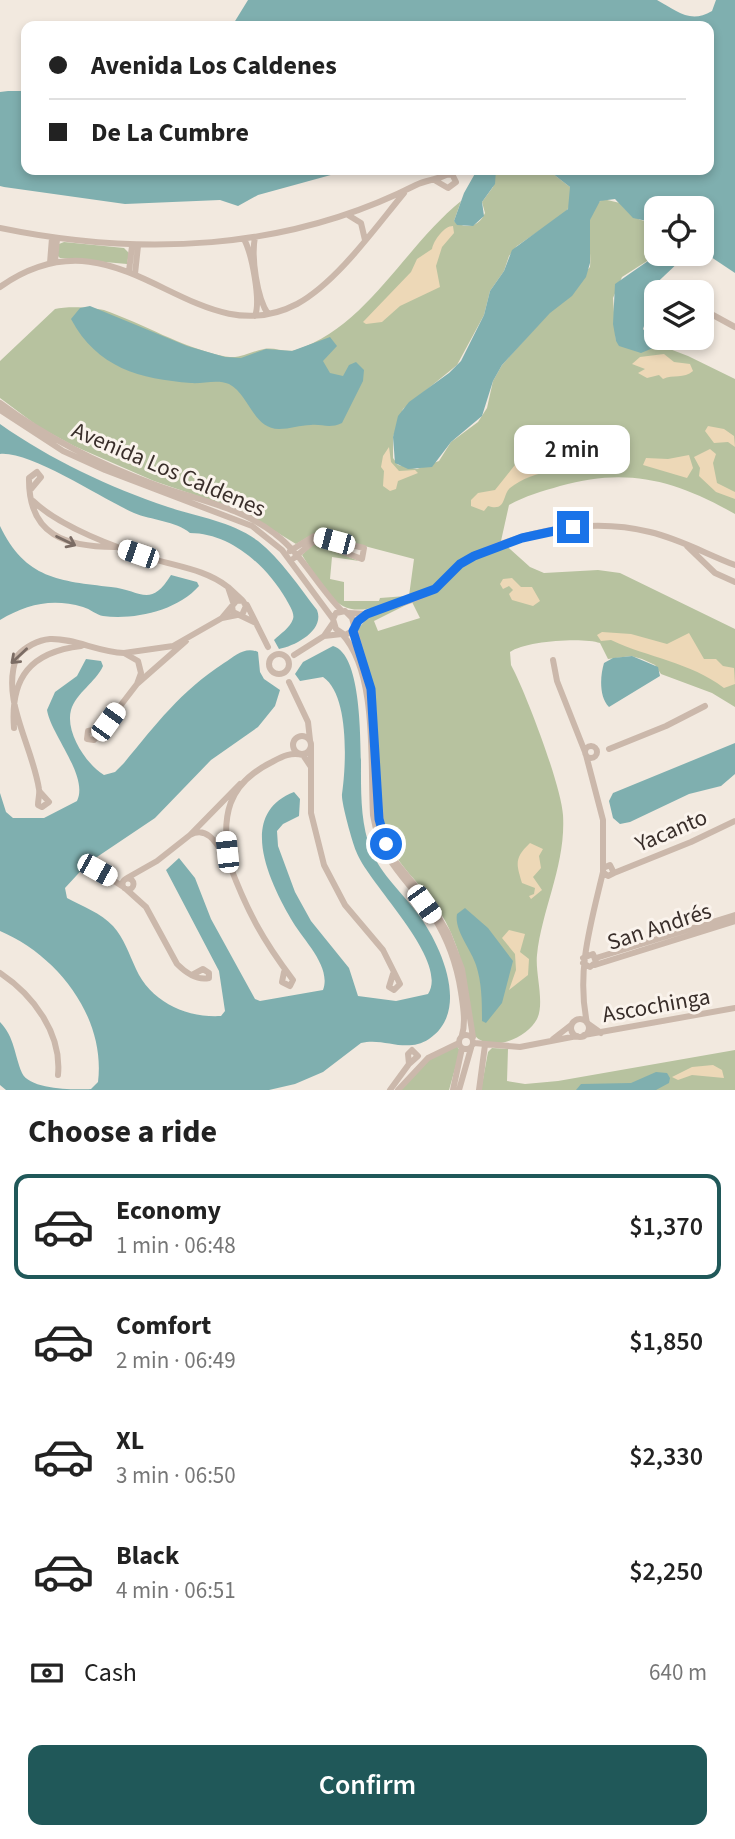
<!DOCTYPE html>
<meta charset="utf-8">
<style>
body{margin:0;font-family:"Source Sans 3",sans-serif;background:#f6f6f6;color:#222;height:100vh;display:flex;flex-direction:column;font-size:26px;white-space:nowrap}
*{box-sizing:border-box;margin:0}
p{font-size:23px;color:#767676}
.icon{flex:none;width:38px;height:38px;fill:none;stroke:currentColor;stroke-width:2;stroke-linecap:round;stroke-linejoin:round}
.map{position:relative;height:1090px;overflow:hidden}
.drawer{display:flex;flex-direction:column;background:#fff;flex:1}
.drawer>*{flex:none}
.banner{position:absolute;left:21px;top:21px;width:693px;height:154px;border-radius:14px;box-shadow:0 4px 10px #0003;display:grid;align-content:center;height:154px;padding:0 28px;background:#fff}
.buttons{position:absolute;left:644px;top:196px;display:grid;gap:14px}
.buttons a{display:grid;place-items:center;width:70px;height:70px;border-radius:14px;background:#fff;box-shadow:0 4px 10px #0003;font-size:35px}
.end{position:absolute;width:32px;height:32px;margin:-16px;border:9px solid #1a73e8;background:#fff;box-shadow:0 0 0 4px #fff}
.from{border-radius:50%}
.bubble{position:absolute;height:49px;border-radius:14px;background:#fff;box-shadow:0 4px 10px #0003;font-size:23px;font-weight:600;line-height:49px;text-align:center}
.car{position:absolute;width:21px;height:42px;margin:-21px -10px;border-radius:9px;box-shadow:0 0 5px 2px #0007;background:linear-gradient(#fff 24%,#345 0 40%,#fff 0 76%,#345 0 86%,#fff 0)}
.banner b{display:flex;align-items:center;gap:24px;height:66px;font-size:26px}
.banner b+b{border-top:2px solid #e0e0e0}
.banner i{width:18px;height:18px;background:#222}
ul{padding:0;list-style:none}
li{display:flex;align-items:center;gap:21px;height:105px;margin:0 14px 10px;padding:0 14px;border:4px solid transparent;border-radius:14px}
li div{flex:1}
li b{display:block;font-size:26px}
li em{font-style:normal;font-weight:600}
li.current{border-color:#205859}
li>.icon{width:63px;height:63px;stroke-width:1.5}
h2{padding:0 28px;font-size:32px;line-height:84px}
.pay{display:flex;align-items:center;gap:18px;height:77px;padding:0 28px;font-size:26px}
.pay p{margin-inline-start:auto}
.primary-button{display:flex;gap:14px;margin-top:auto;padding:14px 28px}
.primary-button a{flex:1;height:80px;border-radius:14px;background:#205859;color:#fff;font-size:28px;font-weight:600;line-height:80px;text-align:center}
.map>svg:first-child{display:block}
.green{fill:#b7c29f}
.sand{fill:#edd8b7}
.water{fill:#7fafaf}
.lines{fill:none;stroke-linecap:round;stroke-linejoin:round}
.street{stroke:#cbb8ab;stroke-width:6}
.oneway{stroke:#7b6c64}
.route{stroke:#1a73e8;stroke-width:9}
.labels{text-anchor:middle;stroke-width:6;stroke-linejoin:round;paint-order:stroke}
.street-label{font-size:23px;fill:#392e2a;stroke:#faf3ec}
</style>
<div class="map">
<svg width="735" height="1090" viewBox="0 0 735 1090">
<rect width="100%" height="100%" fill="#f2e9df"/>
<path class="green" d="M 496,170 L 548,170 L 570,187 L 571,204 L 565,213 L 517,246 L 509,256 L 504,271 L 490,291 L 484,315 L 457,365 L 403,409 L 393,437 L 393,458 L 398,465 L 417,469 L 439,461 L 451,442 L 478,422 L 487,408 L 493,381 L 502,365 L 590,267 C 592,245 581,213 603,199 L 620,203 C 631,217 638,221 656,223 L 658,254 L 622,277 L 613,298 L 616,341 L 653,348 L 654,343 L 688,356 L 735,379 L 735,514 C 675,480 627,467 560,486 C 543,491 525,496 509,505 L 501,541 L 530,567 L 544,573 L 598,570 L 620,573 L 735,629 L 735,707 L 712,693 L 661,674 L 655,665 L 642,659 L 631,656 L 608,659 L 600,643 C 583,637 525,641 510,652 L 511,665 C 526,693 561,785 563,815 C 566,865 542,908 537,955 C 535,974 545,1002 537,1019 C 527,1038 491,1054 474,1035 C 468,990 463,947 438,909 C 421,883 396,866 386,835 C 373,796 380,749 376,708 C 373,681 365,657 357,631 L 368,616 L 410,603 L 374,621 L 378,631 L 420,618 L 409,596 L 414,559 L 315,533 L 296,544 L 244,512 L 154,481 L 74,446 L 39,427 L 0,398 L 0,361 L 55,309 C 66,306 92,307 104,310 C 144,324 181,347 223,356 C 240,360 248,352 264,349 C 275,347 285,353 296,350 C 367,327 405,246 461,201 L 454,221 C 465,230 479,227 485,213 L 482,202 L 493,187 Z
M 64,242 L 124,248 L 129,253 L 127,264 L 60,258 L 57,255 L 59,244 Z
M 314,543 L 359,561 L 332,557 L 330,579 L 344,582 L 344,601 L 379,601 L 380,598 L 406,596 C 343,623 337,610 302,555 Z
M 457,1046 L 460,1051 L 449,1090 L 400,1090 L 434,1055 Z
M 492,1048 L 508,1049 L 507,1081 L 525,1084 L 558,1081 L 735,1050 L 735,1090 L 481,1090 L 488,1052 Z"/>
<path class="sand" d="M 453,226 L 454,233 L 442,247 L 436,266 L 440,287 L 400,306 L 382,322 L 366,324 L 363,322 L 411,272 L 417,259 L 432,249 C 434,240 444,226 453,226 Z
M 664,354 L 674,362 L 690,364 L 693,371 C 684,379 673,374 663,379 L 659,375 L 647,378 L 638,373 L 645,369 L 632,364 L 640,357 Z
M 708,426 L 724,429 L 734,436 L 735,447 L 728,442 L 714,443 L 705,431 Z
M 389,447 L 391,462 L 399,471 L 415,470 L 418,473 L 398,481 L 396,489 L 390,491 L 383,486 L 384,471 L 381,467 L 383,456 Z
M 539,449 L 545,457 L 552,459 L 565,453 L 575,455 C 584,447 589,450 598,454 L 608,449 L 619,453 L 622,464 L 619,466 L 609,461 L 590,467 L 578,464 L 563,473 C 545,469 524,477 510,488 C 502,495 507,512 488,506 L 484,511 L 471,506 L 471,500 L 478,493 L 495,490 L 526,451 Z
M 710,449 L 716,454 L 713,463 L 717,483 L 735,492 L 735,499 L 716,492 L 699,476 L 700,468 L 694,457 Z
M 689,455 L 693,468 L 687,478 L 643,465 L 646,458 L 668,459 Z
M 512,578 L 521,587 L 532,587 L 540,601 L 533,606 L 512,600 L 509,594 L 513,590 L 509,586 L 503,589 L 500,584 L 503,579 Z
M 602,632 L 631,634 L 667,644 L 689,633 L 704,659 L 716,659 L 723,666 L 734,668 L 735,684 L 724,688 C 690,662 649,658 611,640 L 601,641 L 597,635 Z
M 530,843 L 543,849 L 539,856 L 541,868 L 533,877 L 542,890 L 531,899 L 529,896 L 534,894 L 535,888 L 522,883 C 517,865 513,859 530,843 Z
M 509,930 L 525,934 L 520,952 L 529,959 L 528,975 L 509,990 L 516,970 L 515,954 L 502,938 Z
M 713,1065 L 722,1070 L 724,1078 L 692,1075 L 678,1080 L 672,1077 L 692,1067 Z"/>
<path class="water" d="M 248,0 L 657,0 C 677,11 690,24 712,11 L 716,0 L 735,0 L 735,273 L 702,251 L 702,208 L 656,208 L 656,223 L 633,218 L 615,199 L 600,201 L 590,220 L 590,263 L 586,277 L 572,296 L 550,313 L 502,365 L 493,381 L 482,416 L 451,442 L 432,467 L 408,469 L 395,463 L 393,437 L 398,416 L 409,402 L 449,373 L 461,361 L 484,315 L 490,291 L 504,271 L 512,250 L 568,209 L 570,187 L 548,170 L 709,170 L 709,26 L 232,26 Z
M 8,91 L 26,91 L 26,170 L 349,170 L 258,195 L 238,206 L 220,200 L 125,204 L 4,187 L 0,186 L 0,92 Z
M 477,170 L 496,170 L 495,184 L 482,202 L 484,216 L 473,226 L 457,225 L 454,221 L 464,193 Z
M 658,254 L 686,254 C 674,268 662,276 650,291 L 652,302 L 643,329 L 654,343 L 653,348 L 641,353 L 619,346 L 616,341 L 613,324 L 615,284 Z
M 90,306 L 187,346 L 225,357 L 241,358 L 266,349 L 292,351 L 330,337 L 337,346 L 323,361 L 330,373 L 343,376 L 349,365 L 356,362 L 364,370 L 363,381 L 342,423 C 329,429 323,424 311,425 C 300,425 290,429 279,429 C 253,429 249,394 229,384 C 217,379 203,384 191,383 C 140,379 97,368 71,319 L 80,308 Z
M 0,424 C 51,460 109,487 168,507 C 198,517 231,521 258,541 C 281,559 299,587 317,610 C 325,630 296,646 279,649 L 274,640 C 280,634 290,628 293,619 C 295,613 289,605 286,599 C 266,565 230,533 190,533 C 176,521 151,520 134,513 C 102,499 31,451 0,454 Z
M 0,526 C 25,579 60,581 111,587 C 141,590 150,609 171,575 L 197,582 L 199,586 C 177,611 134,620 103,616 C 97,615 90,609 83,607 C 52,598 27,604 0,620 Z
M 333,646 C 361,654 360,734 361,760 C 361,789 360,823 371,850 C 382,876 402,892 418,914 C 441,945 471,1011 429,1039 C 406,1054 384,1037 361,1043 L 323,1072 L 295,1084 L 269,1090 L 6,1090 L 0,1085 L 0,1022 C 15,1038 14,1054 22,1073 C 30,1090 75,1090 91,1089 L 98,1082 C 106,1017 57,955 0,931 L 0,793 L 6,812 L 13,818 L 44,818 L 77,801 C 89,776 51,735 47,710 L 55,692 L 77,676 L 86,659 L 101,661 L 103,666 C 96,682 76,693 71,710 C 65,732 86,764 104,775 L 115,772 L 124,763 C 157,723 180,692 224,663 C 235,656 245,646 258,652 L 260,672 L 264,679 L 280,690 L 275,706 L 258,727 L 211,760 L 155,818 L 88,863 L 65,888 L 67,898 C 82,906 101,913 113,926 C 124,938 129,954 136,969 C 151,1002 186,1018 221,1016 L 225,1011 L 219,971 L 166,870 L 179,858 L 195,878 L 211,919 L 255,999 L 260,1001 L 323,990 C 332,966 302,939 291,919 C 269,881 237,814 294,792 L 300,799 L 299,816 L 283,824 L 277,831 L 278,846 L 295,892 L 311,921 L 349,968 L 358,996 L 396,1001 L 428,994 C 450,960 368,884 356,851 C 352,841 341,802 342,794 C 346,767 350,695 323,677 L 300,681 L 295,674 L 303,662 Z
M 632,656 L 658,667 L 660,676 L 609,707 C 599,697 600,676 604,663 L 613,658 Z
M 735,743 L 735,774 L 721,786 L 689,794 L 630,822 L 620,824 L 613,818 L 609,801 L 613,793 Z
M 465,908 L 488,928 L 513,961 L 502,1003 L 486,1023 L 482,1021 C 482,1003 482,983 476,965 C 471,949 454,930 457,914 Z
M 656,1072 L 667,1073 L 670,1078 L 669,1083 L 656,1090 L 576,1090 L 581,1084 L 631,1083 Z"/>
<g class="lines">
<path class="street" d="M 348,215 L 361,223 L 365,240
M 0,228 C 140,257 286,251 416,185 C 426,180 436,180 446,175 L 452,174 L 456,182 L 448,188 L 436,181
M 255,237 C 251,257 257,298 268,314
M 244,239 C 252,254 261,301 255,316
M 55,262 L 57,239
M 50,263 L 52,238
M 129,271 L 132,246
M 135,274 L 138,246
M 0,287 C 122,201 192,359 297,304 C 337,282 375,228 404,193
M 674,292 L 675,292
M 702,309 L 735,327
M 0,403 C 47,438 101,465 156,485 C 196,500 241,507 275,534 C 302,554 318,587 342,611
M 0,410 L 63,451 L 105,470 L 252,526 L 282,550 L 333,619
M 31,489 L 41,477 L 37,472 L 29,478 C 28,536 67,547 115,547
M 33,501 C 60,527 117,548 153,559 C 180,567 206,570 228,587
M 687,546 L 715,573 L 735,582
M 290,551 L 314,536 L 364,548 L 362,559 L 314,541 L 294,558
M 233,602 L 228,587 L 242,600
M 247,605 L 268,647
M 232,606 L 222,618 L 237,615
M 348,613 L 367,614 L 355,626
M 367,614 C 389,607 416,601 437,588 C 449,580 455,566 468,559 C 522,530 591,517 650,532 C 680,539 706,554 735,565
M 242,615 L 246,606 L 243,601 L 237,600 L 232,606 L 233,612 L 256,623
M 333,623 L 324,636 L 342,634 C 378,673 370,764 373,815 C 381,863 408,879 433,916 C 447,938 457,966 461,992 C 463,1006 466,1022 462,1035
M 353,631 L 345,635 L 336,629 L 333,619 L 336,613 L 345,611 L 352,618 L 371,689 L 382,834 L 394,860 L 431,905 L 448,933 L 462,969 L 473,1037
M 186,641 L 137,684 L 141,673 L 138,661 L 124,653 L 173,646 L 222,618
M269 664a10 10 0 1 1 20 0a10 10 0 1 1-20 0Z
M 294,655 L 324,636
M 553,660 L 557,681 L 585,752
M 289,682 L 308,722 L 310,740
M 14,728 C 10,677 31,652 81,646
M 103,728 L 88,731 L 87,739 L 94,740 L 137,684
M293 745a9 9 0 1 1 18 0a9 9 0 1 1-18 0Z
M585 752a6 6 0 1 1 12 0a6 6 0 1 1-12 0Z
M 609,749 L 666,726 L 705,706
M 586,755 L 603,820 L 603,872 L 608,876 L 614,873 L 610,865 L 603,868
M 311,767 L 311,813 L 324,865 L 345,905 L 383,950 L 400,984 L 394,990 L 389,987 L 393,974
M 240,784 L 190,835 C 209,824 219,848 229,863 C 221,816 227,784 272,762 C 283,756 291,752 303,755 L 311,767 L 311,745
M 40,792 L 49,802 L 42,807 L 38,805 C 38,799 40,794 39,789 C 32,744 0,699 17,656 C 25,647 38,640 50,639 C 74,638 98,652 124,653
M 229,863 C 247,911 262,939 293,980 L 290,986 L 282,982 L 284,972
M 97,870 L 122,886
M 614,873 L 691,842 L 735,821
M 127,878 L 157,861 L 190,835
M122.5 884a5.5 5.5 0 1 1 11 0a5.5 5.5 0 1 1-11 0Z
M 126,889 L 146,907 L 177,964 C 185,972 197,981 209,978 L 209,973 L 203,969 L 192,975
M 596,958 L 735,915
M 583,963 L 590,967 L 596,962 L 593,954 L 583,958
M 595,965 L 735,921
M 0,973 C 33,995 62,1033 58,1075
M571 1028a9 9 0 1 1 18 0a9 9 0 1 1-18 0Z
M 601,1033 L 587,1023 C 576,971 591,923 603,872
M459 1042a7 7 0 1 1 14 0a7 7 0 1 1-14 0Z
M 584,1035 L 735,1008
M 553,1039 L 571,1025
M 474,1043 L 520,1047 L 577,1036
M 412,1050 L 418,1056 L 409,1064 L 408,1054 Z
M 390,1090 L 409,1064
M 398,1090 L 428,1058 L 459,1043
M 453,1090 L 462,1048
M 459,1090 L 471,1048
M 479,1090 L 485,1045"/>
</g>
<defs><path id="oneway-shaft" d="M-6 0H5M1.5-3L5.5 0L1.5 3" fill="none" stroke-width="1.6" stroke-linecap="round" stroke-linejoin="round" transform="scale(1.75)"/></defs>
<g class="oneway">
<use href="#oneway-shaft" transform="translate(66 541) rotate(26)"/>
<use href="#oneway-shaft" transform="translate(19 656) rotate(137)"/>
</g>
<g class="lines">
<path class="route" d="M 386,844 L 379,819 L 371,689 L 353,631 L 358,621 L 367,614 L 435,589 L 460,564 L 474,556 L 522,538 L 573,527"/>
</g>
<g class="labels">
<g class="street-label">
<text transform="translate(169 469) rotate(23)" y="8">Avenida Los Caldenes</text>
<text transform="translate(671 830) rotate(-23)" y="8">Yacanto</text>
<text transform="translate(659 926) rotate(-18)" y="8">San Andrés</text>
<text transform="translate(656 1005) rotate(-10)" y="8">Ascochinga</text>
</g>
</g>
</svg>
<div class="buttons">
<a><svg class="icon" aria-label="locate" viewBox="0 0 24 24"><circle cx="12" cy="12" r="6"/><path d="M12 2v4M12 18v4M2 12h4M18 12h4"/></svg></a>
<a><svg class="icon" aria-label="layers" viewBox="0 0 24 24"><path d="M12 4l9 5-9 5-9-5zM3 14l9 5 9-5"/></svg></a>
</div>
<i class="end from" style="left:386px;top:844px"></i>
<i class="end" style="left:573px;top:527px"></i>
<div class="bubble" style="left:514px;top:425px;width:116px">2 min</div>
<i class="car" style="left:334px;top:541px;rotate:285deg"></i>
<i class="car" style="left:138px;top:554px;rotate:289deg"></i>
<i class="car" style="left:108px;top:722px;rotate:36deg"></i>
<i class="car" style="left:227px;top:852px;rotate:354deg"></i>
<i class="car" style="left:97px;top:870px;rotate:119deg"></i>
<i class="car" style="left:424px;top:904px;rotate:144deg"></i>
<div class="banner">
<b><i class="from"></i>Avenida Los Caldenes</b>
<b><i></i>De La Cumbre</b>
</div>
</div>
<section class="drawer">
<h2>Choose a ride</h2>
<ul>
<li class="current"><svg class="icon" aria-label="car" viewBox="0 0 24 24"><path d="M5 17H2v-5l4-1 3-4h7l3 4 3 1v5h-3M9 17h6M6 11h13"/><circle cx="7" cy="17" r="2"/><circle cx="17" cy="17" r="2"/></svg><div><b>Economy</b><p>1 min · 06:48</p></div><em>$1,370</em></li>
<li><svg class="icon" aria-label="car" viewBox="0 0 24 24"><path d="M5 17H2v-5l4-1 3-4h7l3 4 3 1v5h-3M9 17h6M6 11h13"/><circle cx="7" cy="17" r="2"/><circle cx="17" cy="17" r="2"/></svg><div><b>Comfort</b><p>2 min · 06:49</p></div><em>$1,850</em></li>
<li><svg class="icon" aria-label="car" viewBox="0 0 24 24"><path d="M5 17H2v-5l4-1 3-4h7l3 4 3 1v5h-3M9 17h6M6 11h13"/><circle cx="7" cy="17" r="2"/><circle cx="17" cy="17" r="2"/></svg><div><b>XL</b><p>3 min · 06:50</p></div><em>$2,330</em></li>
<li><svg class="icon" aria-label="car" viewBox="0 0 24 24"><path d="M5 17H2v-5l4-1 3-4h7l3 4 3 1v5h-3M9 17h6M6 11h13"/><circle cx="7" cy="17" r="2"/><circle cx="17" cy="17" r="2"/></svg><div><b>Black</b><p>4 min · 06:51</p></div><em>$2,250</em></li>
</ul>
<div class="pay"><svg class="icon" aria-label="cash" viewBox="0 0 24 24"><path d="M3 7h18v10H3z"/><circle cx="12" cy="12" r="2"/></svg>Cash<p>640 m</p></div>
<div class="primary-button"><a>Confirm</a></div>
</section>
